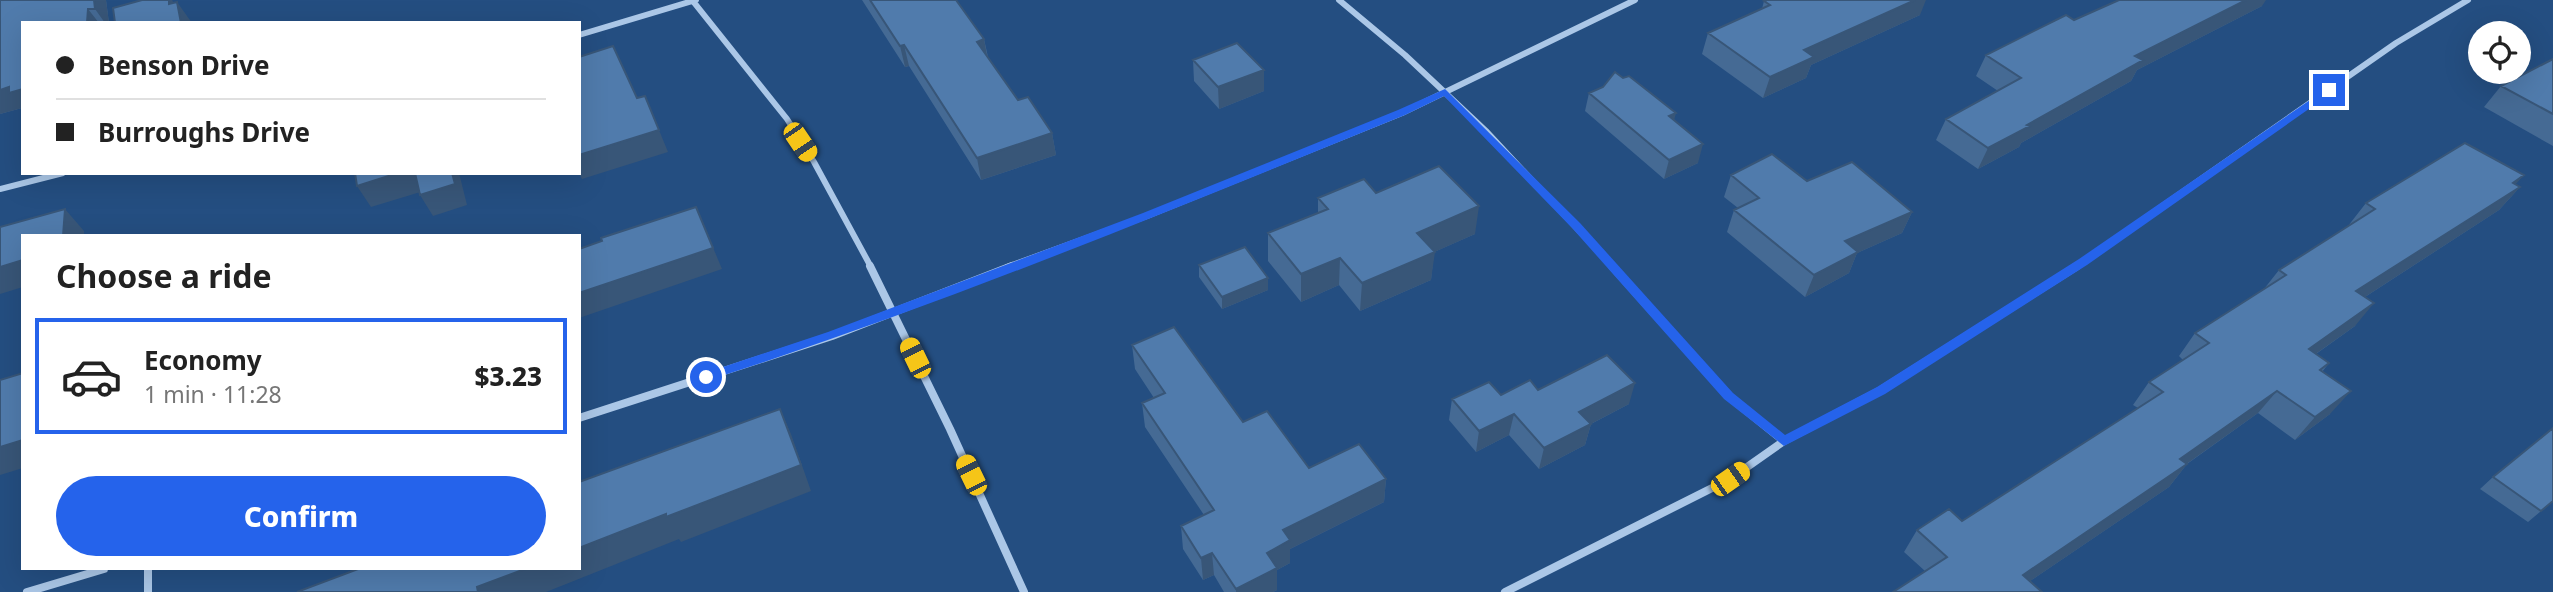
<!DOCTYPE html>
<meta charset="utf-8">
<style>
body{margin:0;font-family:"Noto Sans",sans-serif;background:#f2f2f2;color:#222;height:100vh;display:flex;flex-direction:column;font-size:26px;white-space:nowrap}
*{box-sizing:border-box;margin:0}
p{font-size:23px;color:#767676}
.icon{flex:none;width:38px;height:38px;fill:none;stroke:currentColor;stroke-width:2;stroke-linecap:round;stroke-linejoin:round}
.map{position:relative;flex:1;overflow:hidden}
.drawer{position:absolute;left:21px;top:234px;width:560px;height:336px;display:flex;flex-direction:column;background:#fff;border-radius:0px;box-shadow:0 7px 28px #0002}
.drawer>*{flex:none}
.guide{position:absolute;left:21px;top:21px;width:560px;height:154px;border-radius:0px;box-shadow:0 7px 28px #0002;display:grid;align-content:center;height:154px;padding:0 35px;background:#fff}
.buttons{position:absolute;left:2468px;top:21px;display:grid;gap:14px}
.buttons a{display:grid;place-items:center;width:63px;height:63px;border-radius:50%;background:#fff;box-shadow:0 7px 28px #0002;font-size:35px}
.end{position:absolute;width:32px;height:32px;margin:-16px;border:9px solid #2563eb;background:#fff;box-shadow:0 0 0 4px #fff}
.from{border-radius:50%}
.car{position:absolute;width:21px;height:42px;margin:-21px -10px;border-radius:9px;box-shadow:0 0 5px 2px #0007;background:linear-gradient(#f5c518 24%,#345 0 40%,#f5c518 0 76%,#345 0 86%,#f5c518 0)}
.guide b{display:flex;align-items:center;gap:24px;height:66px;font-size:26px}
.guide b+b{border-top:2px solid #e0e0e0}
.guide i{width:18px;height:18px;background:#222}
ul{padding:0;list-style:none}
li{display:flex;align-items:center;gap:21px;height:116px;margin:0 14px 10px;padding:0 21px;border:4px solid #e0e0e0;border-radius:0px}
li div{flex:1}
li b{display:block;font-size:26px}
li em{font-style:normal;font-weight:800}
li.selected{border-color:#2563eb}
li>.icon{width:63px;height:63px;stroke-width:1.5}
h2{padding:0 35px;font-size:32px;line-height:84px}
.primary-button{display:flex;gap:14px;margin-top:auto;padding:14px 35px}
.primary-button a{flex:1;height:80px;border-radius:42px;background:#2563eb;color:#fff;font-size:28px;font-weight:800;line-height:80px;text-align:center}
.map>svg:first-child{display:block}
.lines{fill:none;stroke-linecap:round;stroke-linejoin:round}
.street-far1{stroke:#abc7e7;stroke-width:6}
.street{stroke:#abc7e7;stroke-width:8}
.wall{fill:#456a94}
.shaded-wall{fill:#385678}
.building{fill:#507bac;stroke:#385678;stroke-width:2}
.route{fill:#2563eb}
</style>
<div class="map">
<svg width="2553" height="592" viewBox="0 0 2553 592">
<rect width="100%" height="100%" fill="#244e81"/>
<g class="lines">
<path class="street-far1" d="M 692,0 L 787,119 L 814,162 L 871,267
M 1339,0 L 1405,55 L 1487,132 L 1613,267
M 579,35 L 696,0
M 0,189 L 63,173
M 1007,267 L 1147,216 L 1402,113 L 1635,0
M 2075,267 L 2396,43 L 2468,0"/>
<path class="street" d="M 870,266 L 950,429 L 1024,592
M 1612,266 L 1728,396 L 1784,441
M 579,418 L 832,336 L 1012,266
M 148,569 L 148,592
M 27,592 L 104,569
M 1505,592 L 1730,479 L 1784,441 L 1881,390 L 2077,266"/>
</g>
<path class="wall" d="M 0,0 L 106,0 L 109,23 L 23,23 L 22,108 L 0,114 Z
M 862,0 L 956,0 L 984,39 L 988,57 L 1018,100 L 1052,133 L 1056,155 L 981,180 L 909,66 L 905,67 Z
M 1764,1 L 1920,15 L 1811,65 L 1806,78 L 1763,98 L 1702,54 L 1708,33 L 1762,9 Z
M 2262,6 L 2137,70 L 2131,81 L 2021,143 L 2019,147 L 1978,169 L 1936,140 L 1946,119 L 1998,91 L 1976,76 L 1986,55 L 2074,20 Z
M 2553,59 L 2553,146 L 2484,107 L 2501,86 Z
M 1193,60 L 1264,70 L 1264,91 L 1219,109 L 1194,81 Z
M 1589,93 L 1674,120 L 1698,163 L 1664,179 L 1585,111 Z
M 1731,175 L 1807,181 L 1912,212 L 1902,233 L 1857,253 L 1849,273 L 1805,297 L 1727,232 L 1734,210 L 1738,208 L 1724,197 Z
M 2524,175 L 2515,184 L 2520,187 L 2499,210 L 2365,297 L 2355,326 L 2316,354 L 2329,363 L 2322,372 L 2330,414 L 2295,440 L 2258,413 L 2187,464 L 2169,487 L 2030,581 L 1925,571 L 1904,552 L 1917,530 L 1962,521 L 2138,408 L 2133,405 L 2149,382 L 2183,360 L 2179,356 L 2195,333 L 2264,289 L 2279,270 L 2348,226 L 2366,203 Z
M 1376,193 L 1475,234 L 1434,252 L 1431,280 L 1360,311 L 1339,285 L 1301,302 L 1268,261 L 1268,233 L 1318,213 L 1318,198 Z
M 1199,265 L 1268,278 L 1268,290 L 1222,309 L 1199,277 Z
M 1132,345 L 1309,468 L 1386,479 L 1384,502 L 1290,549 L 1290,563 L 1277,570 L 1277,590 L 1273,592 L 1224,592 L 1214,575 L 1203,580 L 1183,549 L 1181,526 L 1204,515 L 1145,427 L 1142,403 L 1154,398 L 1135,369 Z
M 1538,390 L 1629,404 L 1591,424 L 1585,445 L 1539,469 L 1509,435 L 1476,452 L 1449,420 L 1452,399 L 1501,395 Z
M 2493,477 L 2553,501 L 2528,522 L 2480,489 Z"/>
<path class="shaded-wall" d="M 94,0 L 106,0 L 109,23 L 105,23 L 95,9 Z
M 169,0 L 172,0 L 179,9 L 177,2 L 192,23 L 181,23 L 169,4 Z
M 1915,0 L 1926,0 L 1920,15 L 1811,65 L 1806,78 L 1763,98 L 1770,77 L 1804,50 Z
M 2246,0 L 2266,0 L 2262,6 L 2137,70 L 2131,81 L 2021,143 L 2019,147 L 1978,169 L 1988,148 L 2027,125 L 2135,56 Z
M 88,9 L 99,23 L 87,23 Z
M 984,39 L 988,61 L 977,42 Z
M 904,45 L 909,66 L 905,67 L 900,46 Z
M 1264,70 L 1264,91 L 1219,109 L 1218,87 Z
M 9,87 L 23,89 L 23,109 L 22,108 L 0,114 L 0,90 Z
M 1676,113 L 1671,132 L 1669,116 Z
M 659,130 L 668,152 L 582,179 L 579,173 L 579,155 Z
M 1052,133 L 1056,155 L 981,180 L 977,158 Z
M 1703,144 L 1698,163 L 1664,179 L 1669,160 Z
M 398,173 L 417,173 L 427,190 L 371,207 L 357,186 Z
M 452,173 L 459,173 L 467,205 L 433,216 L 420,195 Z
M 2524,175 L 2504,197 L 2520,187 L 2499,210 L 2337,315 L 2356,291 Z
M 1479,206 L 1475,234 L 1414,261 L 1417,233 Z
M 696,207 L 722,269 L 579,318 L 579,293 Z
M 65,209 L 84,231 L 84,236 L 63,236 Z
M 1912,212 L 1902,233 L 1857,253 L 1849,273 L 1805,297 L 1814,275 L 1845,241 Z
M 1435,252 L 1431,280 L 1360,311 L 1362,283 Z
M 1340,258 L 1339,285 L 1301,302 L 1301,274 Z
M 23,260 L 23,287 L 0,294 L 0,267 Z
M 1268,278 L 1268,290 L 1222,309 L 1222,297 Z
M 2374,303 L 2355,326 L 2290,372 L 2309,349 Z
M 1635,383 L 1629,404 L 1583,428 L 1591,424 L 1585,445 L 1539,469 L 1544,448 L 1579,412 Z
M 2277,391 L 2258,413 L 2178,470 L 2187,464 L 2169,487 L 2014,592 L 2023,575 L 2180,459 Z
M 2351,391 L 2330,414 L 2295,440 L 2315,417 Z
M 780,409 L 791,434 L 811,491 L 681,542 L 679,539 L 546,592 L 478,592 L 477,587 L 525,569 L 579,569 L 579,548 Z
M 1514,414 L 1509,435 L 1476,452 L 1479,431 Z
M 23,440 L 23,468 L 0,475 L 0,447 Z
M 1386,479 L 1384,502 L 1290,549 L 1290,563 L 1277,570 L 1277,590 L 1273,592 L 1236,592 L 1236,589 L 1267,553 L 1283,530 Z
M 1212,553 L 1214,575 L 1203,580 L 1201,558 Z"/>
<path class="building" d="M 0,0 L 94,0 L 95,9 L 88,9 L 87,23 L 23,23 L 23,89 L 9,93 L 9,87 L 0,90 Z
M 142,0 L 169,0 L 169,4 L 177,2 L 181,23 L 115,23 L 113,8 Z
M 870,0 L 956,0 L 984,39 L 977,42 L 1018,100 L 1028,97 L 1052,133 L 977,158 L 904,45 L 900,46 Z
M 1767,0 L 1915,0 L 1804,50 L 1814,57 L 1770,77 L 1708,33 L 1770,5 L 1764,1 Z
M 2119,0 L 2246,0 L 2135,56 L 2143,60 L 2027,125 L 2030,126 L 1988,148 L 1946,119 L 2021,78 L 1986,55 L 2066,15 L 2074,20 Z
M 1237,43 L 1264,70 L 1218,87 L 1193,60 Z
M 613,46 L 637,98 L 645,96 L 659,130 L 579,155 L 579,57 Z
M 2553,59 L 2553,114 L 2501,86 Z
M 1615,72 L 1623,78 L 1629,76 L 1676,113 L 1669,116 L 1703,144 L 1669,160 L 1589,93 L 1603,87 Z
M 2465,143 L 2524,175 L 2513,183 L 2520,187 L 2356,291 L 2374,303 L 2309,349 L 2329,363 L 2320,370 L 2351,391 L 2315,417 L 2277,391 L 2180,459 L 2187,464 L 2023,575 L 2042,592 L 1893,592 L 1947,557 L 1917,530 L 1949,509 L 1962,521 L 2163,392 L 2149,382 L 2209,343 L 2195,333 L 2286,275 L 2279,270 L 2375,209 L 2366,203 Z
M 1772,154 L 1807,181 L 1852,162 L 1912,212 L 1845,241 L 1858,252 L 1814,275 L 1734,210 L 1759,198 L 1731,175 Z
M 1439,166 L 1479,206 L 1417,233 L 1435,252 L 1362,283 L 1340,258 L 1301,274 L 1268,233 L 1328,209 L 1318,198 L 1364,179 L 1376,193 Z
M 355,173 L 398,173 L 357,186 Z
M 415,173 L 452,173 L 455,184 L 420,195 Z
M 696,207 L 713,248 L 579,293 L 579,249 L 602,241 L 601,238 Z
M 65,209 L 63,236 L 23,236 L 23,260 L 0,267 L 0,227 Z
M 1245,247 L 1268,278 L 1222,297 L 1199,265 Z
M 1174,327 L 1243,422 L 1267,411 L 1309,468 L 1359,444 L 1386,479 L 1283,530 L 1290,540 L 1267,553 L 1277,568 L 1236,589 L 1212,553 L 1201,558 L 1181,526 L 1214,510 L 1142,403 L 1165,393 L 1132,345 Z
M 1607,355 L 1635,383 L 1579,412 L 1591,424 L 1544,448 L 1514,414 L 1479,431 L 1452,399 L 1489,382 L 1501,395 L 1530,380 L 1538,390 Z
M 23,373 L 23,440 L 0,447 L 0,380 Z
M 780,409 L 801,465 L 666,517 L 666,514 L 579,548 L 579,482 Z
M 2553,428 L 2553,501 L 2541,511 L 2493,477 Z
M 358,569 L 525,569 L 477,587 L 478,592 L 297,592 Z"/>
<path class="route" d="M 2329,87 L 2334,90 L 2333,92 L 2087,265 L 1885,394 L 1784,446 L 1724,399 L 1573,229 L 1444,96 L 1405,115 C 1174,209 943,305 706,381 L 700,377 L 702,374 L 828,332 L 1143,213 L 1398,110 L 1445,89 L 1580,223 L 1733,393 L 1785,435 L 1877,387 L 2079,259 Z"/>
</svg>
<div class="buttons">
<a><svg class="icon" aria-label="locate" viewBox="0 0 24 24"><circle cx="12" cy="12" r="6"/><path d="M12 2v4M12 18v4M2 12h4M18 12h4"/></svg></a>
</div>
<i class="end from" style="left:706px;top:377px"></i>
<i class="end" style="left:2329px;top:90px"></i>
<i class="car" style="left:800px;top:142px;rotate:146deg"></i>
<i class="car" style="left:915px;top:358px;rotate:334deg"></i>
<i class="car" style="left:971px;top:475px;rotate:334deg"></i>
<i class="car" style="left:1730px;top:479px;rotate:55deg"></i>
<div class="guide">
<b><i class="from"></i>Benson Drive</b>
<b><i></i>Burroughs Drive</b>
</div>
<section class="drawer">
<h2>Choose a ride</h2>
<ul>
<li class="selected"><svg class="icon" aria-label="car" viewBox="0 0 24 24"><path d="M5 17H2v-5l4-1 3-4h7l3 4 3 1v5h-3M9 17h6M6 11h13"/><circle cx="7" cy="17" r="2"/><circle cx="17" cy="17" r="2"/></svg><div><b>Economy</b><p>1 min · 11:28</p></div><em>$3.23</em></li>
</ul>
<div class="primary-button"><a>Confirm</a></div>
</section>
</div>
